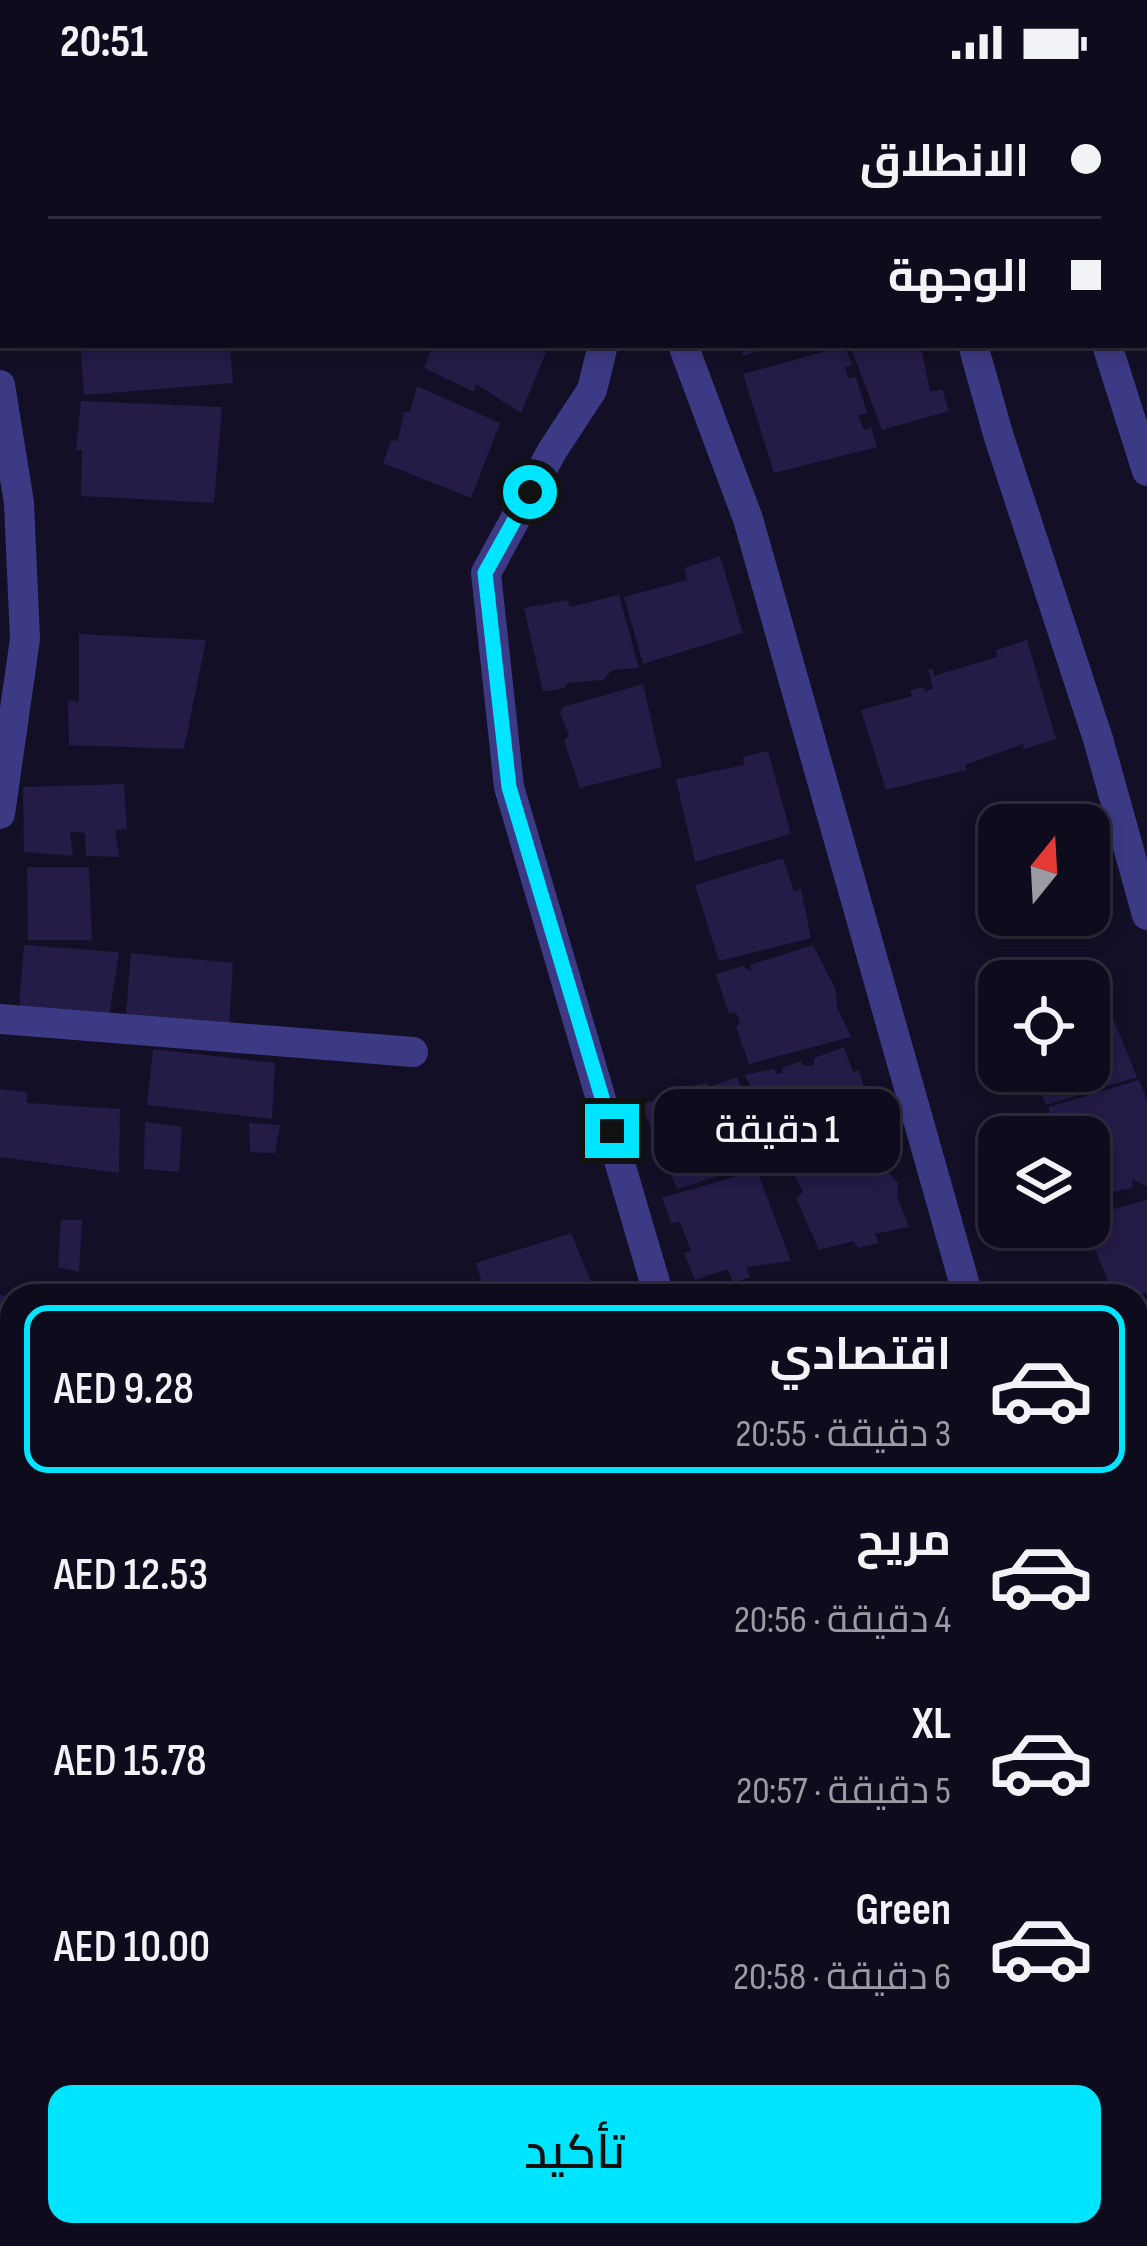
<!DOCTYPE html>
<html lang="ar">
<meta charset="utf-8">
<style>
body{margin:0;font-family:"Sofia Sans Condensed",Cairo,sans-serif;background:#171425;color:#f1f3f6;direction:rtl;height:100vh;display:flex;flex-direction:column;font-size:45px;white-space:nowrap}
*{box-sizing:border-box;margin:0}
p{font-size:39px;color:#9b9ba3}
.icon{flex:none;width:66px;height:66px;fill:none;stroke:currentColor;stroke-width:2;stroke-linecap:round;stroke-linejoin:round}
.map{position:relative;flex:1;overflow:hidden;direction:ltr}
.side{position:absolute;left:0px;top:1200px;width:1149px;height:963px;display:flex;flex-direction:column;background:#0e0b1c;border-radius:36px 36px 0 0;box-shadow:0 6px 18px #0003,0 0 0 3px #2e2b3b;direction:rtl}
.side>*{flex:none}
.top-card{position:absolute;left:0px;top:0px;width:1149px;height:264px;box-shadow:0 6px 18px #0003,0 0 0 3px #2e2b3b;direction:rtl;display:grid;align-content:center;height:264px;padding:0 48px;background:#0e0b1c}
.needle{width:78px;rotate:18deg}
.buttons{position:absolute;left:978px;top:720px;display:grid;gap:24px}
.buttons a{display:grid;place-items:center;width:132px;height:132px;border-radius:24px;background:#0e0b1c;box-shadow:0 6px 18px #0003,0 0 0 3px #2e2b3b;font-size:60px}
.end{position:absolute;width:54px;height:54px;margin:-27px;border:15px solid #00e5ff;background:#111;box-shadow:0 0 0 6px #111}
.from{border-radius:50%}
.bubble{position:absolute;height:84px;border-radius:24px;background:#0e0b1c;box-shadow:0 6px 18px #0003,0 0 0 3px #2e2b3b;font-size:39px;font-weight:600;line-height:84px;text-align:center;direction:rtl}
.top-card b{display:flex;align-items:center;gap:42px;height:114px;font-size:45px}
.top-card b+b{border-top:3px solid #2e2b3b}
.top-card i{width:30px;height:30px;background:#f1f3f6}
ul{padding:21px 0 0;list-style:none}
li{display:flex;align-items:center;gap:36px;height:168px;margin:0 24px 18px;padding:0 24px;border:6px solid transparent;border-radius:24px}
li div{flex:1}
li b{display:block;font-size:45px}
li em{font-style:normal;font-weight:600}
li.selected{border-color:#00e5ff}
li>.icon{width:108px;height:108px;stroke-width:1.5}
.cta{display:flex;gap:24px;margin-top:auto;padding:24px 48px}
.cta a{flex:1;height:138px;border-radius:24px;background:#00e5ff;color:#111;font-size:48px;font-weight:600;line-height:138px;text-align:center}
.status{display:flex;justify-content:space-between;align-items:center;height:84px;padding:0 60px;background:#0e0b1c;direction:ltr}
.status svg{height:33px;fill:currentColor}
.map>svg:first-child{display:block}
.building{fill:#241b47}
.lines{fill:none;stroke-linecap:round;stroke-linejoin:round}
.minor{stroke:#3d3a85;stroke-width:30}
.route{stroke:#00e5ff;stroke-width:15}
</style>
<div class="status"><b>20:51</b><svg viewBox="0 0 49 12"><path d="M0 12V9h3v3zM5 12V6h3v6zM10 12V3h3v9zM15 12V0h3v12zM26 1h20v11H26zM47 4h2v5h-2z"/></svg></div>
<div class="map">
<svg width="1147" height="2162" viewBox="0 0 1147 2162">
<rect width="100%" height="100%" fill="#130f26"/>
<path class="building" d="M 80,261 L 230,261 L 233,299 L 84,311 Z
M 433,261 L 549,261 L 521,329 L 476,300 L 474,308 L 424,284 Z
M 739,261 L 777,261 L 777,262 L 743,272 Z
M 874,261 L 921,261 L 930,308 L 942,305 L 949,327 L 882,346 L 852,267 Z
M 844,262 L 853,281 L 845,283 L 848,294 L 856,293 L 867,329 L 858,332 L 864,346 L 871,343 L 877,363 L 774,389 L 743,290 Z
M 417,302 L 500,339 L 471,414 L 383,379 L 391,357 L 398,356 L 404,328 L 410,328 Z
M 81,317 L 222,323 L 214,419 L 81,412 L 82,366 L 76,366 Z
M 720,472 L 743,549 L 643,580 L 624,513 L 687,496 L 684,484 Z
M 619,511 L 639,584 L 612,586 L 603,596 L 568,599 L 564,604 L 543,608 L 524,524 L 567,516 L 570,523 Z
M 79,550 L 206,556 L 184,665 L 69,661 L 68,616 L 79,618 Z
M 1027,556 L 1056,655 L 1024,665 L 1023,660 L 965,681 L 967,686 L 886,706 L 861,626 L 912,612 L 910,606 L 924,603 L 925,608 L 933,604 L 928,585 L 933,585 L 934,592 L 997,573 L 996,566 Z
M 643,600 L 662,683 L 580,704 L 564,657 L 569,651 L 560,629 L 563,623 Z
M 768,667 L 791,750 L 695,778 L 676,695 L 744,681 L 743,673 Z
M 124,700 L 127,745 L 115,746 L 119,773 L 86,772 L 85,749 L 70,748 L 73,772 L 24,768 L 23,703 Z
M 783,774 L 794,807 L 801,805 L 811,854 L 719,877 L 695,801 Z
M 27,783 L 89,783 L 92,856 L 28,856 Z
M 24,861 L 119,868 L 109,934 L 19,924 Z
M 813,861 L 836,906 L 837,923 L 851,953 L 749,980 L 736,943 L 740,938 L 736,929 L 729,930 L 716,890 L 743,882 L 751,887 L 750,881 Z
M 131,869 L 233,879 L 229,943 L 126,930 Z
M 1090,879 L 1137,993 L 1046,1021 L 1031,987 L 1089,987 L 1089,897 L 1040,896 Z
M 844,963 L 853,988 L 859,986 L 878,1049 L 850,1059 L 846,1056 L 836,1060 L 839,1063 L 820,1070 L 817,1063 L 809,1066 L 809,1072 L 791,1077 L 761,1013 L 756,1014 L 745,991 L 774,985 L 776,990 L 783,989 L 782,984 L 801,977 L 803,982 L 814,982 L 814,974 Z
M 153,965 L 275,979 L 272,1035 L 147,1021 Z
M 737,993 L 773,1075 L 677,1105 L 641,1020 L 681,1010 L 683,1021 L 690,1019 L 684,1003 L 707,999 L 710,1003 Z
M 1139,996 L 1147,1017 L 1147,1102 L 1132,1095 L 1132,1104 L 1114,1108 L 1110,1103 L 1089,1116 L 1089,1053 L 1063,1053 L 1059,1042 L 1052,1045 L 1049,1023 Z
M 0,1005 L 27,1008 L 27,1019 L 120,1025 L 119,1089 L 0,1073 Z
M 145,1038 L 182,1043 L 179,1088 L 144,1085 Z
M 249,1039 L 280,1041 L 275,1069 L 250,1068 Z
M 875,1059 L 885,1084 L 898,1099 L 897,1113 L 909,1143 L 875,1150 L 879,1159 L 858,1164 L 853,1157 L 819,1166 L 796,1114 L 803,1108 L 794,1090 L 804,1088 L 801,1081 Z
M 757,1086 L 791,1177 L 746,1183 L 750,1193 L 733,1199 L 728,1185 L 695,1196 L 684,1169 L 691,1167 L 680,1138 L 671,1139 L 662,1114 Z
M 1147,1116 L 1147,1209 L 1114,1212 L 1086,1143 L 1089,1132 Z
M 61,1136 L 82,1136 L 79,1188 L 58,1183 Z
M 571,1149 L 597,1212 L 486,1212 L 476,1179 Z
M 0,1211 L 12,1213 L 12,1272 L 0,1270 Z
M 1138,1269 L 1147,1298 L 1147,1332 L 1137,1334 Z
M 0,1320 L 9,1322 L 2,1356 L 0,1356 Z
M 9,1396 L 12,1396 L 12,1436 L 3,1435 Z
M 0,1458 L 8,1458 L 8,1469 L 12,1469 L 9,1565 L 0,1564 Z
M 9,1570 L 7,1607 L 0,1607 L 0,1571 Z
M 0,1639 L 12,1641 L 12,1746 L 0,1747 Z
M 1147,2051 L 1147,2161 L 1030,2162 L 1028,2151 L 1137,2151 L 1137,2052 Z
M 293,2151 L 452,2151 L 430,2162 L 295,2162 Z"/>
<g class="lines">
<path class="minor" d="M 603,0 L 603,3
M 900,0 L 901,3
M 1037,0 L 1038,3
M 93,3 L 94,0
M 1146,85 L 1147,84
M 1146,151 L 1147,151
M 0,153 L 3,148
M 603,261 L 592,306 L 552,367 L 486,489 L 509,703 L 659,1212
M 683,261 L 748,435 L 968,1212
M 973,261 L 998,350 L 1098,655 L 1147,831
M 1107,261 L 1147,387
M 0,301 L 19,419 L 25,555 L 0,730
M 0,935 L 413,968
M 1137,1376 L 1147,1372
M 1137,1687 L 1147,1684
M 1137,1748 L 1147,1745
M 0,1924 L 12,1938
M 202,2151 L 206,2162
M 564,2151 L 567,2162
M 971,2151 L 974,2162
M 499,2162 L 525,2151"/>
</g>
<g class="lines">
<path class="route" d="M 530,408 L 485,489 L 509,703 L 612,1047"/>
</g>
</svg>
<div class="buttons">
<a><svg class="needle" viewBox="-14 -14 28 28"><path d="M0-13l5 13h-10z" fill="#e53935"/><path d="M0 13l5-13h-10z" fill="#9b9ba3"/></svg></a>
<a><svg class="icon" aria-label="locate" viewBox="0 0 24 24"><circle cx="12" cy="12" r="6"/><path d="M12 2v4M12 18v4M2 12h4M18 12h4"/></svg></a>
<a><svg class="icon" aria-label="layers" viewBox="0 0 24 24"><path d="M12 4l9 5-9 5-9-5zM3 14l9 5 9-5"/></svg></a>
</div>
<i class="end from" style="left:530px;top:408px"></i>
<i class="end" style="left:612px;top:1047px"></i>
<div class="bubble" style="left:654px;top:1005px;width:246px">1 دقيقة</div>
<div class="top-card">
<b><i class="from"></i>الانطلاق</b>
<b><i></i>الوجهة</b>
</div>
<section class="side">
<ul>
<li class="selected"><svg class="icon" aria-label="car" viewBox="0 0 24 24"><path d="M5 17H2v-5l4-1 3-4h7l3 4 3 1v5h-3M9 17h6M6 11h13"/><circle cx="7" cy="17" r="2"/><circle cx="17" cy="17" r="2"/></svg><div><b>اقتصادي</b><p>3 دقيقة · 20:55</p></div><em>AED 9.28</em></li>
<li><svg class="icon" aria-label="car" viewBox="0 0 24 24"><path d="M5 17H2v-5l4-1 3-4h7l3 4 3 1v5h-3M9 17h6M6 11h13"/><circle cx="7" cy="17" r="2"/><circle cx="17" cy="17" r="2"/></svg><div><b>مريح</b><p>4 دقيقة · 20:56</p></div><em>AED 12.53</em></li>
<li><svg class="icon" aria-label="car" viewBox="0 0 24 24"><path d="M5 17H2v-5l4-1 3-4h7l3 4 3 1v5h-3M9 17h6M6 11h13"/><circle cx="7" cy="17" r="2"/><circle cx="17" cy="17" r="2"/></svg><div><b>XL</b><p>5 دقيقة · 20:57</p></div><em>AED 15.78</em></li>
<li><svg class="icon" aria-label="car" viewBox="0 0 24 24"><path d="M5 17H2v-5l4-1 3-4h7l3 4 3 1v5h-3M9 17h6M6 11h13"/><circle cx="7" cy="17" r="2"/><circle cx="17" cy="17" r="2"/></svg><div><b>Green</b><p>6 دقيقة · 20:58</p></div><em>AED 10.00</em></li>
</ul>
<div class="cta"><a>تأكيد</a></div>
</section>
</div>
